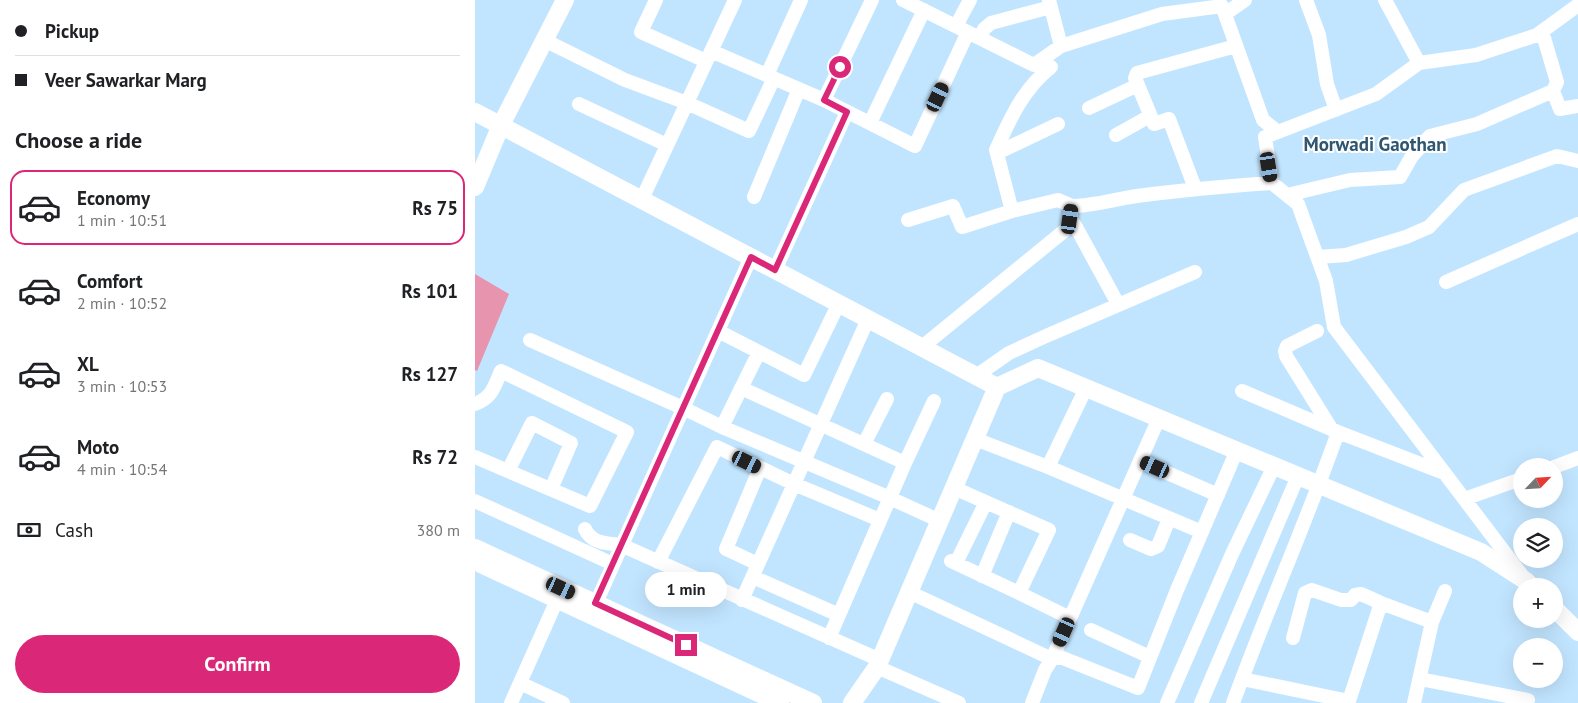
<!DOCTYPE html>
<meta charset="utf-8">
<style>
body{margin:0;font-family:"PT Sans",sans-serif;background:#f6f6f6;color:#202124;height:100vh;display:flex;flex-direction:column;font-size:19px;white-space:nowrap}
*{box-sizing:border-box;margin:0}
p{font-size:16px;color:#757577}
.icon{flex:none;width:28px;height:28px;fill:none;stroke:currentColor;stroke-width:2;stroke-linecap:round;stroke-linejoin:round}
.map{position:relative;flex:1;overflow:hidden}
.sheet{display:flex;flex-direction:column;background:#fff;width:475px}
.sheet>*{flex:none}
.banner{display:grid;align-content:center;height:110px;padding:0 15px;background:#fff}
.needle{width:32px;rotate:65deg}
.tools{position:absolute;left:1038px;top:458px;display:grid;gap:10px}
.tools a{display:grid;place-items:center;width:50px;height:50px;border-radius:50%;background:#fff;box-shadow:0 5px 20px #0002;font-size:25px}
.end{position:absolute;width:22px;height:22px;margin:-11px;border:6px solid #db2777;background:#fff;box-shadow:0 0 0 2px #fff}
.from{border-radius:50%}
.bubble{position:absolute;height:35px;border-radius:18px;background:#fff;box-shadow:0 5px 20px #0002;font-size:16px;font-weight:800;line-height:35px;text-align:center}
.car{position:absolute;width:15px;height:30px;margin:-15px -8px;border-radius:6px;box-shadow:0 0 4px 1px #0007;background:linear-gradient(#222 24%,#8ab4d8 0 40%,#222 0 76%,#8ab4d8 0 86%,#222 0)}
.banner b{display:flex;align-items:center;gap:18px;height:48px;font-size:19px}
.banner b+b{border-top:1px solid #e0e0e0}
.banner i{width:12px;height:12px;background:#202124}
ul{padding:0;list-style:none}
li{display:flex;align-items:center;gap:15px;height:75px;margin:0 10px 8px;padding:0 5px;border:2px solid transparent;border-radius:15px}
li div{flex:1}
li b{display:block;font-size:19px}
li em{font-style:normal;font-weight:800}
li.selected{border-color:#db2777}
li>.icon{width:45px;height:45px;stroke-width:1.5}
h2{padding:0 15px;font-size:22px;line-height:60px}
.pay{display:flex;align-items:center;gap:12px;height:55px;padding:0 15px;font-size:19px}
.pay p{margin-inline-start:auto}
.button{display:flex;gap:10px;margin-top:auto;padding:10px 15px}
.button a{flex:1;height:58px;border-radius:30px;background:#db2777;color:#fff;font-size:20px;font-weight:800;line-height:58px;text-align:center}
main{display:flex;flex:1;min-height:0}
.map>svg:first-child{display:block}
.green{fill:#e794ae}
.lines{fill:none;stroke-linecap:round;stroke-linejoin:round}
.minor{stroke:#fff;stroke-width:14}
.tertiary{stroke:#fff;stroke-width:18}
.route{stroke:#db2777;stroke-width:6}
.labels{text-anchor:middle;stroke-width:4;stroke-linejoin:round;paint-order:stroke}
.neighbourhood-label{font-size:19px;font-weight:bold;fill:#2e5671;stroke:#fff}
</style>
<main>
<section class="sheet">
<div class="banner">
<b><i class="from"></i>Pickup</b>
<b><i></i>Veer Sawarkar Marg</b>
</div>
<h2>Choose a ride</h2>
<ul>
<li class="selected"><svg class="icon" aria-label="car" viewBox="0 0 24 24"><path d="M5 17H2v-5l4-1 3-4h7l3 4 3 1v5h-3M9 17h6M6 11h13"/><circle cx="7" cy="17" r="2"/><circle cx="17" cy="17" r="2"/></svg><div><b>Economy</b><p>1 min · 10:51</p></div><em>Rs 75</em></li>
<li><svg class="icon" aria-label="car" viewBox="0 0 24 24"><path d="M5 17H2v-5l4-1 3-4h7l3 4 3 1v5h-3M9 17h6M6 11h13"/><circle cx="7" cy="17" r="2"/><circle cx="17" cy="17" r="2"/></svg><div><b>Comfort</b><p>2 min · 10:52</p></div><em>Rs 101</em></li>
<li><svg class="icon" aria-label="car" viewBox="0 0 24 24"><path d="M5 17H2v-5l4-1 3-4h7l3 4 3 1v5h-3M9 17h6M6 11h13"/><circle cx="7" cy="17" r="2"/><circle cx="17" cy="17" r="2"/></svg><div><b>XL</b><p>3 min · 10:53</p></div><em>Rs 127</em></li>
<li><svg class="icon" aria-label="car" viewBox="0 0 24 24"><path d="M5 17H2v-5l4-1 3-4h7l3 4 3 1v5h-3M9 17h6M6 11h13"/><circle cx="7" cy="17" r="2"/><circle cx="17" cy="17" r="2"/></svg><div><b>Moto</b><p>4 min · 10:54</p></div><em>Rs 72</em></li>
</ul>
<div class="pay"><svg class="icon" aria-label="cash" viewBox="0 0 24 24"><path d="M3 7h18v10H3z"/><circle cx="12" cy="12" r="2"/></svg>Cash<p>380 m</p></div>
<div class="button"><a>Confirm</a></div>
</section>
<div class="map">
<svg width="1103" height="703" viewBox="0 0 1103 703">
<rect width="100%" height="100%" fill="#c2e5ff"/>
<path class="green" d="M 0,274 L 34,294 L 2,371 L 0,370 Z"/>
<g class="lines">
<path class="minor" d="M 181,0 L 166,32 L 231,61
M 428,0 L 559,65 L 586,46 L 574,0
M 831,0 L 844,35 L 852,84 L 861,110
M 910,0 L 944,63
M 750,14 L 770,0
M 481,26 L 495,0
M 1067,31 L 1082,82 L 1078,91
M 505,38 L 509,29 L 516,23 L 576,7
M 69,40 L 150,80 L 212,103 L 274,131 L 299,78
M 586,46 L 687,14 L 747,6 L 788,120 L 803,132
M 236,51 L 349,100 L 397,0
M 576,67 C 548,89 535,119 521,150 L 537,211 L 583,200 L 597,206
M 292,75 L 326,0
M 349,100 L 440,146 L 493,32
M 104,104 L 192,145
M 614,108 L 663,85
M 395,123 L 449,10
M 641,135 L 675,116
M 522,153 L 583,124
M 797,183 L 790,137 L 901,94 L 944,63 L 1001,55 L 1062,35 L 1103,5
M 720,188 L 694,119 L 679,124 L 660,78 L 662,73 L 761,46
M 812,195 L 875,180 L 925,177 L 937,156 L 955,136 L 1002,124 L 1078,91 L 1085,109 L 1103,106
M 279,197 L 324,89
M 167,199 L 260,0
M 595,219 L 601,227 L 643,304
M 433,220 L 478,206 L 487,227 L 537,211
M 843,257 L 871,255 L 931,237 L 954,227 L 989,190 L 1082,156 L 1103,161
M 300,270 L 372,112
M 971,282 L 1103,224
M 243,331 L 329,375 L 364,303
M 842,331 L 812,346 L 810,351 L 811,356 L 857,430
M 55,340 L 208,408 L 247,427 L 415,498 L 465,521
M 447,347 L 594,227 L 597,206 C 619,206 640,199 662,196 C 707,190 752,186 797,183 L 823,204 L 851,281 L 859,327 L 1046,574
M 501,376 L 534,353 L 571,336 L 720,272
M 266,388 L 430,463
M 767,391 L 863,432 L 969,473
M 0,404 C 17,398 19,387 26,371 L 152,432 L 115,506 L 0,457
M 247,427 L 284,352
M 500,439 L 573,467 L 611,388
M 389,444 L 412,399
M 665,461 L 743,495
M 573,467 L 727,532
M 1079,467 L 1103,458
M 33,471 L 57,423 L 96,443 L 76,489
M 479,488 L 574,530 L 544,593 L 595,618
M 989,499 L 1046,479
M 0,501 L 138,564
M 110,529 C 117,544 132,543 146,545 L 405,660
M 655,540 L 676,549 L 683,546 L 694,519
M 476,561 L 544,593
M 183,562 L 242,447 L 319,484 L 405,520
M 481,563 L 511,502
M 283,564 L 251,549 L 285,468
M 507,576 L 534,512
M 278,577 L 364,615
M 434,592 L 577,659 L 684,418
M 267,600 L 393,319
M 121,603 L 276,257
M 906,603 L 957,622 L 970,591
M 616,630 L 675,657
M 354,638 L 430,463 L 459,401
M 402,667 L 484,703
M 767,679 L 874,701 L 906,603 L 886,594 L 880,595 L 876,600 L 866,600 L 837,590 L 830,593 L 818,638
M 945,679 L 1053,700 L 1052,703
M 45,683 L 88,703
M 36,703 L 82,600
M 557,703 L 570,670 L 577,659 L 585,657 L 663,688 L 702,590 L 762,450
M 692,703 L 757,554 L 799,466
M 726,703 L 823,476
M 758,703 C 791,612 831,524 863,432
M 939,703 L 957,622"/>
<path class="tertiary" d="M 0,112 L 522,387
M 0,187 L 26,125 L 90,0
M 0,548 L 338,703
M 6,564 L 305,703
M 1079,608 L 1103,632
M 377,703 L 402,667 L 522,387 L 563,368 L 1006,552 L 1051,581 L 1056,586"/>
</g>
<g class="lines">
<path class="route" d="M 211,645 L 120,603 L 276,257 L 300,270 L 372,112 L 349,100 L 365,67"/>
</g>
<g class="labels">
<g class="neighbourhood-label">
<text x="900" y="151">Morwadi Gaothan</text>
</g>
</g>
</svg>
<div class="tools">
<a><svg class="needle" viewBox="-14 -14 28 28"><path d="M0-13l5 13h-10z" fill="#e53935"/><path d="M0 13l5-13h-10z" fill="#757577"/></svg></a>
<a><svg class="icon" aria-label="layers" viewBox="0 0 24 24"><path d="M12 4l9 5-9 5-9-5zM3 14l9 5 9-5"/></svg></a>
<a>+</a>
<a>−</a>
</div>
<i class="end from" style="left:365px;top:67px"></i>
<i class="end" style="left:211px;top:645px"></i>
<div class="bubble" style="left:170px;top:572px;width:82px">1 min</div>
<i class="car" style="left:463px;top:97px;rotate:25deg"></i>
<i class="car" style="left:794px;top:167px;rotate:171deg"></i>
<i class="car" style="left:595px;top:219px;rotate:8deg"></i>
<i class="car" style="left:272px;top:462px;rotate:116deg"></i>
<i class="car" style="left:680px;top:467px;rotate:294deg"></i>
<i class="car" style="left:86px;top:588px;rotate:115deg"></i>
<i class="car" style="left:589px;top:632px;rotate:204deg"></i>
</div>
</main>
